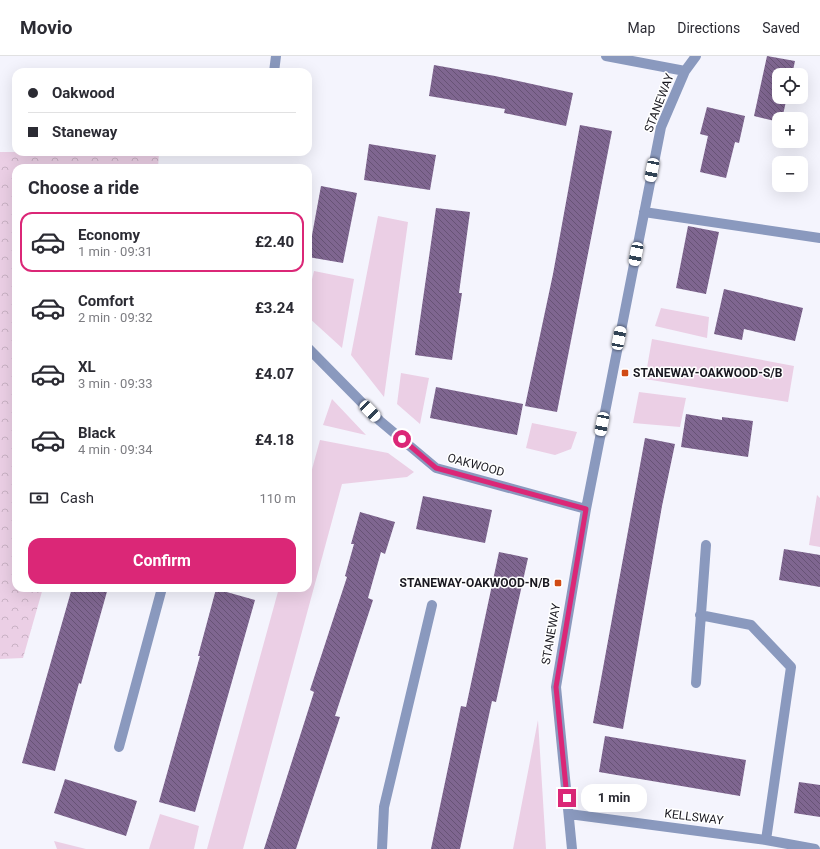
<!DOCTYPE html>
<meta charset="utf-8">
<style>
body{margin:0;font-family:Roboto,sans-serif;background:#f7f7f7;color:#2b2b33;height:100vh;display:flex;flex-direction:column;font-size:15px;white-space:nowrap}
*{box-sizing:border-box;margin:0}
p{font-size:13px;color:#7c7c81}
.icon{flex:none;width:22px;height:22px;fill:none;stroke:currentColor;stroke-width:2;stroke-linecap:round;stroke-linejoin:round}
.map{position:relative;flex:1;overflow:hidden}
.side{position:absolute;left:12px;top:108px;width:300px;height:428px;display:flex;flex-direction:column;background:#fff;border-radius:12px;box-shadow:0 4px 16px #0002}
.side>*{flex:none}
.top-card{position:absolute;left:12px;top:12px;width:300px;height:88px;border-radius:12px;box-shadow:0 4px 16px #0002;display:grid;align-content:center;height:88px;padding:0 16px;background:#fff}
.controls{position:absolute;left:772px;top:12px;display:grid;gap:8px}
.controls a{display:grid;place-items:center;width:36px;height:36px;border-radius:8px;background:#fff;box-shadow:0 4px 16px #0002;font-size:20px}
.end{position:absolute;width:18px;height:18px;margin:-9px;border:5px solid #db2777;background:#fff;box-shadow:0 0 0 2px #fff}
.from{border-radius:50%}
.bubble{position:absolute;height:28px;border-radius:12px;background:#fff;box-shadow:0 4px 16px #0002;font-size:13px;font-weight:700;line-height:28px;text-align:center}
.car{position:absolute;width:12px;height:24px;margin:-12px -6px;border-radius:5px;box-shadow:0 0 3px 1px #0007;background:linear-gradient(#fff 24%,#345 0 40%,#fff 0 76%,#345 0 86%,#fff 0)}
.top-card b{display:flex;align-items:center;gap:14px;height:38px;font-size:15px}
.top-card b+b{border-top:1px solid #e1e1e2}
.top-card i{width:10px;height:10px;background:#2b2b33}
ul{padding:0;list-style:none}
li{display:flex;align-items:center;gap:12px;height:60px;margin:0 8px 6px;padding:0 8px;border:2px solid transparent;border-radius:12px}
li div{flex:1}
li b{display:block;font-size:15px}
li em{font-style:normal;font-weight:700}
li.active{border-color:#db2777}
li>.icon{width:36px;height:36px;stroke-width:1.5}
h2{padding:0 16px;font-size:18px;line-height:48px}
.pay{display:flex;align-items:center;gap:10px;height:44px;padding:0 16px;font-size:15px}
.pay p{margin-inline-start:auto}
.action{display:flex;gap:8px;margin-top:auto;padding:8px 16px}
.action a{flex:1;height:46px;border-radius:12px;background:#db2777;color:#fff;font-size:16px;font-weight:700;line-height:46px;text-align:center}
header{display:flex;align-items:center;gap:24px;box-sizing:border-box;height:56px;padding:0 20px;background:#fff;border-bottom:1px solid #e1e1e2}
header strong{font-size:19px}
nav{display:flex;gap:22px;margin-inline-start:auto;font-size:14px}
.map>svg:first-child{display:block}
.green{fill:#ebcfe5}
.forest{fill:url(#forest-crowns)}
.building{fill:url(#building-back-hatch)}
.lines{fill:none;stroke-linecap:round;stroke-linejoin:round}
.street{stroke:#8a99be;stroke-width:10}
.route{stroke:#db2777;stroke-width:5}
.poi-dot{fill:#d14b15;stroke:#fff;stroke-width:1.5}
.labels{text-anchor:middle;stroke-width:3;stroke-linejoin:round;paint-order:stroke}
.street-label{font-size:12px;fill:#1a1921;stroke:#fff}
.poi-label{font-size:12px;font-weight:bold;fill:#1a1921;stroke:#fff;text-anchor:start}
</style>
<header>
<strong>Movio</strong>
<nav><a>Map</a><a>Directions</a><a>Saved</a></nav>
</header>
<div class="map">
<svg width="820" height="793" viewBox="0 0 820 793">
<defs>
<pattern id="forest-crowns" width="20" height="18" patternUnits="userSpaceOnUse"><rect width="20" height="18" fill="#ebcfe5"/><path d="M2 6a3 3 0 1 1 6 0M12 15a3 3 0 1 1 6 0" fill="none" stroke="#c9b1c4"/></pattern>
<pattern id="building-back-hatch" width="6" height="6" patternUnits="userSpaceOnUse"><rect width="6" height="6" fill="#7f6690"/><path d="M-1 5l2 2M0 0l6 6M5-1l2 2" fill="none" stroke="#675375"/></pattern>
</defs>
<rect width="100%" height="100%" fill="#f4f4fd"/>
<path class="green" d="M 378,160 L 408,166 L 384,341 L 351,299 Z
M 314,215 L 354,223 L 342,292 L 308,261 L 308,240 Z
M 661,252 L 709,261 L 707,282 L 655,270 Z
M 652,283 L 794,310 L 788,346 L 645,323 Z
M 401,317 L 429,322 L 420,368 L 397,348 Z
M 639,336 L 686,342 L 680,371 L 633,367 Z
M 332,343 L 366,379 L 323,369 Z
M 532,367 L 577,376 L 571,393 L 555,399 L 526,392 Z
M 320,384 L 388,397 L 414,416 L 407,421 L 342,428 L 243,793 L 207,793 L 279,532 L 308,532 L 308,428 Z
M 817,439 L 820,442 L 820,491 L 809,489 Z
M 538,664 L 546,793 L 513,793 Z
M 160,758 L 199,770 L 194,793 L 149,793 Z
M 54,785 L 86,793 L 57,793 Z"/>
<path class="forest" d="M 0,96 L 159,96 L 158,112 L 16,112 L 16,532 L 43,532 L 23,602 L 0,603 Z"/>
<path class="building" d="M 767,0 L 795,5 L 792,19 L 779,19 L 779,41 L 787,41 L 782,63 L 779,63 L 779,66 L 754,60 Z
M 434,9 L 495,20 L 573,37 L 566,70 L 504,57 L 505,53 L 429,40 Z
M 707,51 L 745,60 L 739,87 L 735,86 L 726,122 L 700,116 L 708,80 L 700,78 Z
M 580,69 L 612,75 L 557,356 L 525,350 L 553,218 Z
M 369,88 L 436,99 L 430,134 L 364,124 Z
M 321,130 L 357,137 L 343,207 L 308,201 Z
M 436,152 L 470,156 L 459,237 L 462,237 L 452,304 L 415,299 Z
M 688,170 L 719,176 L 706,238 L 676,232 Z
M 724,233 L 803,252 L 795,285 L 744,273 L 742,284 L 714,278 Z
M 436,331 L 523,348 L 517,379 L 430,362 Z
M 686,358 L 722,364 L 722,361 L 753,365 L 748,401 L 681,391 Z
M 645,382 L 675,388 L 662,450 L 623,673 L 593,667 Z
M 423,440 L 492,454 L 485,487 L 416,473 Z
M 360,456 L 395,466 L 385,498 L 381,496 L 368,542 L 373,544 L 335,660 L 340,661 L 296,793 L 264,793 L 314,636 L 310,634 L 347,521 L 345,520 L 354,488 L 351,488 Z
M 784,493 L 820,499 L 820,531 L 779,524 Z
M 499,496 L 528,502 L 496,646 L 492,645 L 460,793 L 431,793 L 461,650 L 466,651 Z
M 72,532 L 108,532 L 81,628 L 79,627 L 55,715 L 22,707 Z
M 216,533 L 255,544 L 195,756 L 159,746 L 200,600 L 198,600 Z
M 605,680 L 746,704 L 740,740 L 599,716 Z
M 65,723 L 137,745 L 126,780 L 54,757 Z
M 799,726 L 820,729 L 820,761 L 794,757 Z"/>
<g class="lines">
<path class="street" d="M 606,0 L 685,15
M 274,16 L 276,0
M 644,156 L 820,182
M 308,292 L 380,365 L 436,412 L 586,453
M 700,559 L 751,569 L 791,611 L 766,784
M 696,627 L 706,489
M 119,691 L 162,532
M 569,758 L 766,784 L 815,793
M 382,793 L 384,751 L 432,549
M 572,793 L 556,631 L 586,453 L 661,71 L 685,15 L 696,0"/>
</g>
<g class="lines">
<path class="route" d="M 402,383 L 436,412 L 586,453 L 556,631 L 567,742"/>
</g>
<g class="poi-dot">
<rect x="621" y="313" width="8" height="8" rx="2"/>
<rect x="554" y="523" width="8" height="8" rx="2"/>
</g>
<g class="labels">
<g class="street-label">
<text transform="translate(659 47) rotate(-69)" y="4">STANEWAY</text>
<text transform="translate(476 409) rotate(15)" y="4">OAKWOOD</text>
<text transform="translate(551 578) rotate(-80)" y="4">STANEWAY</text>
<text transform="translate(694 761) rotate(7)" y="4">KELLSWAY</text>
</g>
<g class="poi-label">
<text x="633" y="321">STANEWAY-OAKWOOD-S/B</text>
<text x="550" y="531" text-anchor="end">STANEWAY-OAKWOOD-N/B</text>
</g>
</g>
</svg>
<div class="controls">
<a><svg class="icon" aria-label="locate" viewBox="0 0 24 24"><circle cx="12" cy="12" r="6"/><path d="M12 2v4M12 18v4M2 12h4M18 12h4"/></svg></a>
<a>+</a>
<a>−</a>
</div>
<i class="end from" style="left:402px;top:383px"></i>
<i class="end" style="left:567px;top:742px"></i>
<div class="bubble" style="left:581px;top:728px;width:66px">1 min</div>
<i class="car" style="left:652px;top:114px;rotate:191deg"></i>
<i class="car" style="left:636px;top:198px;rotate:191deg"></i>
<i class="car" style="left:619px;top:282px;rotate:11deg"></i>
<i class="car" style="left:370px;top:355px;rotate:136deg"></i>
<i class="car" style="left:602px;top:368px;rotate:191deg"></i>
<div class="top-card">
<b><i class="from"></i>Oakwood</b>
<b><i></i>Staneway</b>
</div>
<section class="side">
<h2>Choose a ride</h2>
<ul>
<li class="active"><svg class="icon" aria-label="car" viewBox="0 0 24 24"><path d="M5 17H2v-5l4-1 3-4h7l3 4 3 1v5h-3M9 17h6M6 11h13"/><circle cx="7" cy="17" r="2"/><circle cx="17" cy="17" r="2"/></svg><div><b>Economy</b><p>1 min · 09:31</p></div><em>£2.40</em></li>
<li><svg class="icon" aria-label="car" viewBox="0 0 24 24"><path d="M5 17H2v-5l4-1 3-4h7l3 4 3 1v5h-3M9 17h6M6 11h13"/><circle cx="7" cy="17" r="2"/><circle cx="17" cy="17" r="2"/></svg><div><b>Comfort</b><p>2 min · 09:32</p></div><em>£3.24</em></li>
<li><svg class="icon" aria-label="car" viewBox="0 0 24 24"><path d="M5 17H2v-5l4-1 3-4h7l3 4 3 1v5h-3M9 17h6M6 11h13"/><circle cx="7" cy="17" r="2"/><circle cx="17" cy="17" r="2"/></svg><div><b>XL</b><p>3 min · 09:33</p></div><em>£4.07</em></li>
<li><svg class="icon" aria-label="car" viewBox="0 0 24 24"><path d="M5 17H2v-5l4-1 3-4h7l3 4 3 1v5h-3M9 17h6M6 11h13"/><circle cx="7" cy="17" r="2"/><circle cx="17" cy="17" r="2"/></svg><div><b>Black</b><p>4 min · 09:34</p></div><em>£4.18</em></li>
</ul>
<div class="pay"><svg class="icon" aria-label="cash" viewBox="0 0 24 24"><path d="M3 7h18v10H3z"/><circle cx="12" cy="12" r="2"/></svg>Cash<p>110 m</p></div>
<div class="action"><a>Confirm</a></div>
</section>
</div>
